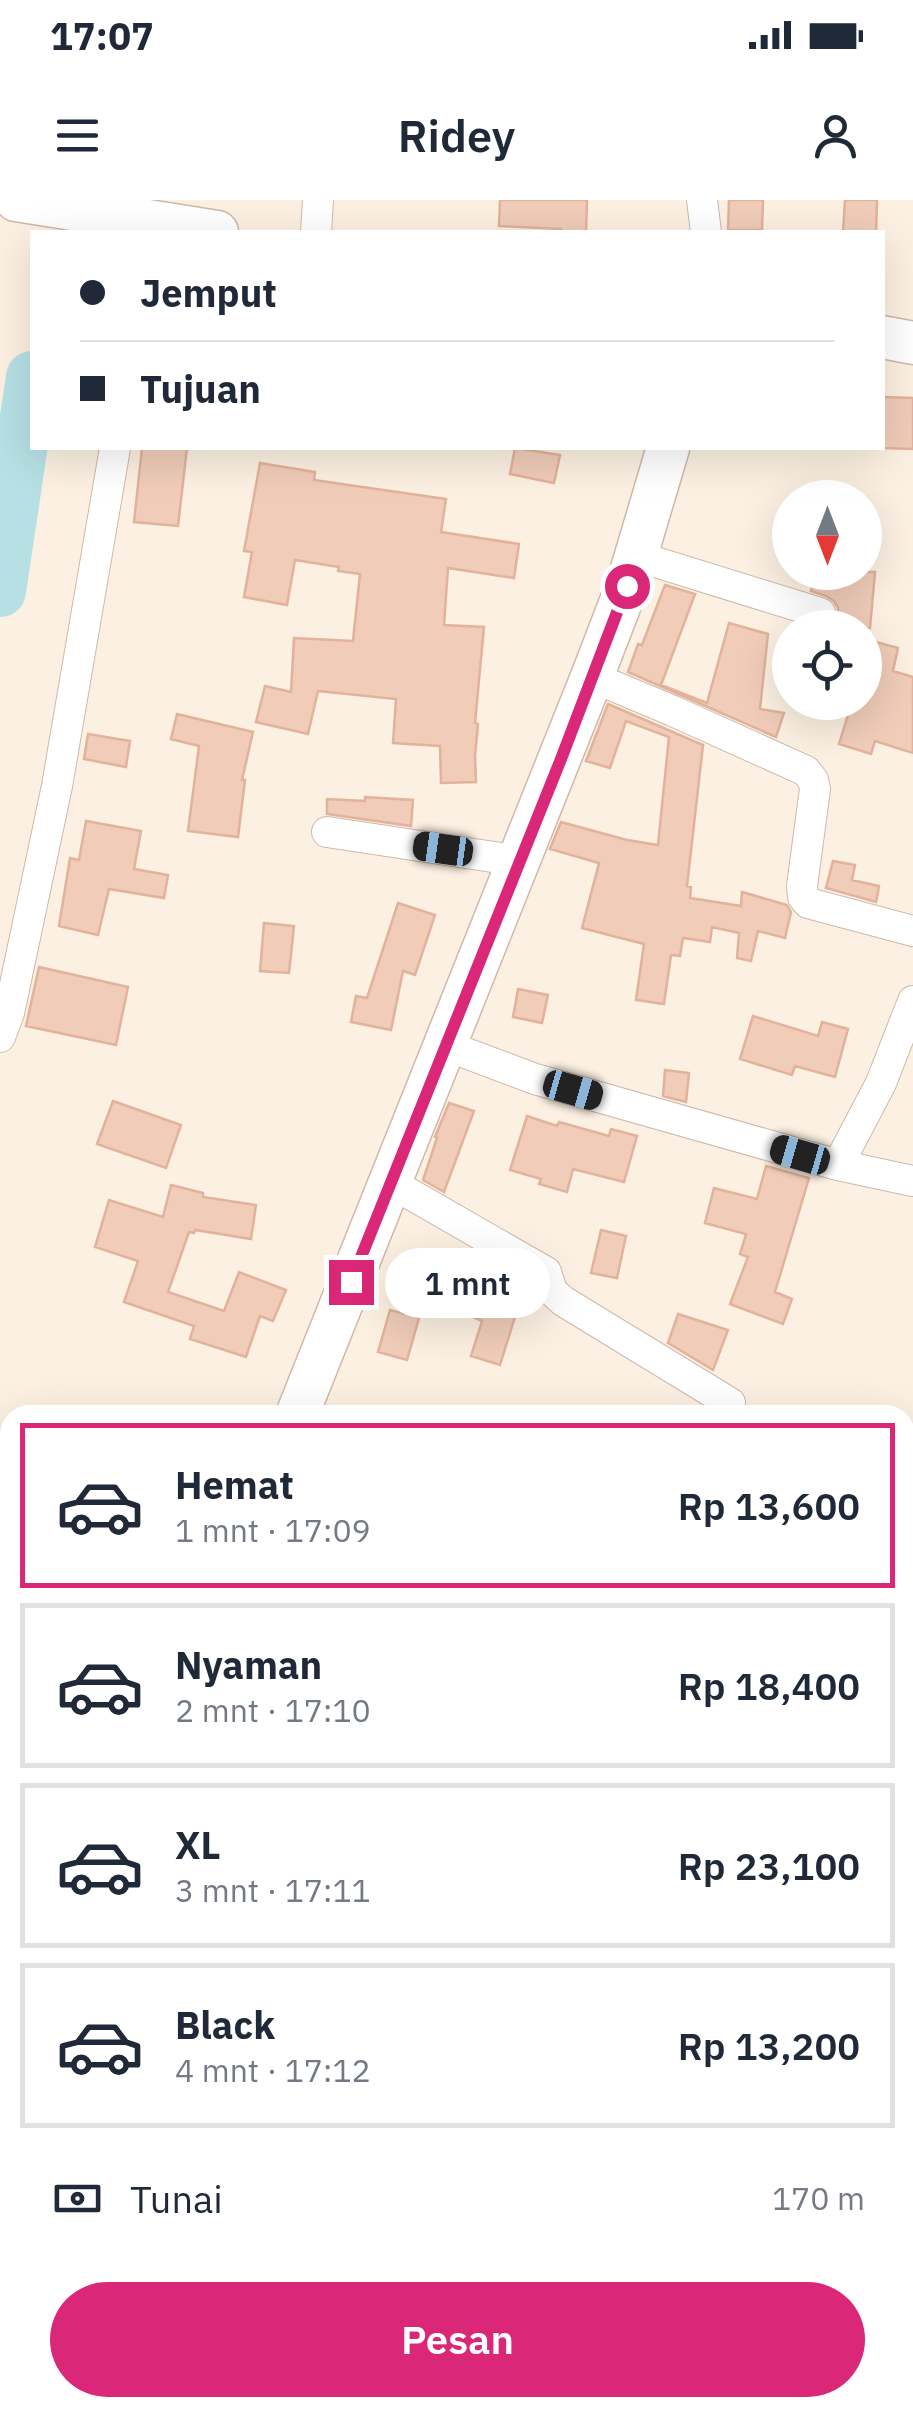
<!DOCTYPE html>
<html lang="id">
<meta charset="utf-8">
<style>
body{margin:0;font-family:"IBM Plex Sans",sans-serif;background:#f6f6f7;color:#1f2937;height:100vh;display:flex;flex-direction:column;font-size:38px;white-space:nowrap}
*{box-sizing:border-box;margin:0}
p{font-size:32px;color:#747a83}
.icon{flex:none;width:55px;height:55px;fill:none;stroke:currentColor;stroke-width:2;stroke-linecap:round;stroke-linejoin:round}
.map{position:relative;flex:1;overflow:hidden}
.sheet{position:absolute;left:0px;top:1205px;width:915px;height:1012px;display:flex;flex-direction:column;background:#fff;border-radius:30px 30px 0 0;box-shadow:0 10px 40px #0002}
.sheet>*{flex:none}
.guide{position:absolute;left:30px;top:30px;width:855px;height:220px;border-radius:0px;box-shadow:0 10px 40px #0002;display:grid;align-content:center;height:220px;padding:0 50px;background:#fff}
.needle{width:65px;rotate:180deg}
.controls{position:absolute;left:772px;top:280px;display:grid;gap:20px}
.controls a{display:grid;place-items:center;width:110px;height:110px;border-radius:50%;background:#fff;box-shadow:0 10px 40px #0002;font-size:50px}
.end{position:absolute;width:45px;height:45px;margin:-22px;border:12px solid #db2777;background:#fff;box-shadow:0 0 0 5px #fff}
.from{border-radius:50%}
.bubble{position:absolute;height:70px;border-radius:35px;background:#fff;box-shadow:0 10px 40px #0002;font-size:32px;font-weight:600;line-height:70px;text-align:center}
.car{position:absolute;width:30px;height:60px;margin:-30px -15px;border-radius:12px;box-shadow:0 0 8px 2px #0007;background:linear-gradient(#222 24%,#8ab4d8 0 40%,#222 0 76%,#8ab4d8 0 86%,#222 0)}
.guide b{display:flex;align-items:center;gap:35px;height:95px;font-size:38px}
.guide b+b{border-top:2px solid #e0e1e3}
.guide i{width:25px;height:25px;background:#1f2937}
ul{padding:18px 0 0;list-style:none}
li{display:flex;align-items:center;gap:30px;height:165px;margin:0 20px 15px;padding:0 30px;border:5px solid #e0e1e3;border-radius:0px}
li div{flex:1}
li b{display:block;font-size:38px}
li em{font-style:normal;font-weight:600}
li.selected{border-color:#db2777}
li>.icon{width:90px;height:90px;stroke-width:1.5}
.pay{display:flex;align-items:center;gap:25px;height:110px;padding:0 50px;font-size:38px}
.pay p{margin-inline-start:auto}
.cta{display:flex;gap:20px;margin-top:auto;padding:20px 50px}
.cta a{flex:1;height:115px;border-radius:60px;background:#db2777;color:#fff;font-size:40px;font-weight:600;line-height:115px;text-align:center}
.status{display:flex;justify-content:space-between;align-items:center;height:70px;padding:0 50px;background:#fff;direction:ltr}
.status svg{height:28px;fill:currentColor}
header{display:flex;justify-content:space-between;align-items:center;height:130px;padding:0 50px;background:#fff;font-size:45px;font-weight:600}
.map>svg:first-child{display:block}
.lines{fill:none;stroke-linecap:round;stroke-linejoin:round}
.river{stroke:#b6e0e4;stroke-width:52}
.building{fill:#f0ccb9;stroke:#e2b29a;stroke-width:2.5}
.street-casing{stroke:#ceb9ab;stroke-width:32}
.secondary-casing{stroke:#d1b8a8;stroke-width:45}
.street{stroke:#fff;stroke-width:30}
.secondary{stroke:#fff;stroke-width:42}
.route{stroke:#db2777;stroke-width:12}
</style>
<div class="status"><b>17:07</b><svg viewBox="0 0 49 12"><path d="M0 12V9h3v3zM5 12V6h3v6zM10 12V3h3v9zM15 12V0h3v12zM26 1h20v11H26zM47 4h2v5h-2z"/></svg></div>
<header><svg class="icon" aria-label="menu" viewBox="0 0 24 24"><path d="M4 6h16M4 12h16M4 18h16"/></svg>Ridey<svg class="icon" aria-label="person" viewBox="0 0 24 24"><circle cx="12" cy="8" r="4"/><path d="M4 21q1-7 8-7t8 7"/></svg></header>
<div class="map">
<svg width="913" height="2216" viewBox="0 0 913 2216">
<rect width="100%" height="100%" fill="#fbf0e1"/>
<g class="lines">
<path class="river" d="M 0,391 L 32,177"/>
</g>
<path class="building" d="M 500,0 L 587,0 L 586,32 L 561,32 L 561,29 L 499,26 Z
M 729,0 L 763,0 L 762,30 L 728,30 Z
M 845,0 L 877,0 L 876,32 L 843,32 Z
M 882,197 L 913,198 L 913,249 L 882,248 Z
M 142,248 L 187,248 L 178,326 L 134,322 Z
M 515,248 L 560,255 L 554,283 L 510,274 Z
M 260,263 L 315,272 L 314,280 L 446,299 L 441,332 L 519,344 L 514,378 L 448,368 L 444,425 L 484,427 L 475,523 L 478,524 L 475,556 L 476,582 L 441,583 L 440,546 L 393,543 L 396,499 L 318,491 L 308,534 L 256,522 L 265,486 L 291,492 L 294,438 L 353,441 L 360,374 L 338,371 L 339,367 L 295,360 L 287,405 L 244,397 L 252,352 L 244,351 Z
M 824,372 L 875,372 L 870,428 L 832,428 L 838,418 L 838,408 L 834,401 L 826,396 L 811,391 L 815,379 L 824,380 Z
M 665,385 L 695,394 L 661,485 L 707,503 L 729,423 L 768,434 L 760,509 L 784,513 L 776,537 L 628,472 L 638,444 L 642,445 Z
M 872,441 L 898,448 L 893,471 L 913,477 L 913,553 L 875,541 L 871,554 L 839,544 L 852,502 L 865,502 L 865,473 Z
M 608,504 L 703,545 L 687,686 L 691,687 L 690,698 L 741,706 L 742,692 L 787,705 L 791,712 L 785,738 L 758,731 L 751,761 L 737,758 L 739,733 L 712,727 L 710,742 L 683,738 L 680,756 L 671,755 L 664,804 L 636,800 L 644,744 L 582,728 L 599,663 L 550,649 L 561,622 L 627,640 L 658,645 L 669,537 L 626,521 L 610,568 L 586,561 Z
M 177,514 L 253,532 L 242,580 L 245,580 L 238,637 L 188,631 L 199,546 L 171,539 Z
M 88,534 L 130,541 L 126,567 L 84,559 Z
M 365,597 L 413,600 L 411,626 L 327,614 L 327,599 L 365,601 Z
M 86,621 L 141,631 L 134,669 L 168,675 L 164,698 L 109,689 L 98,735 L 59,726 L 70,658 L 79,660 Z
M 833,661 L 855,665 L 852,680 L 879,686 L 876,702 L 826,688 Z
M 398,703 L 435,715 L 415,775 L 403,771 L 391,830 L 351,822 L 356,796 L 367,798 Z
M 264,723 L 294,726 L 289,773 L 260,771 Z
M 39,767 L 128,787 L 116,845 L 26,826 Z
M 518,789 L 548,795 L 542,823 L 513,817 Z
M 753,816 L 818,836 L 822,822 L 848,829 L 835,877 L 795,866 L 792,875 L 740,859 Z
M 665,870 L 689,873 L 686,902 L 663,896 Z
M 113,901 L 181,925 L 166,968 L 97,944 Z
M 449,903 L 474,911 L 444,992 L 423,980 L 437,938 L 435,937 Z
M 527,916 L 557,926 L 559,922 L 609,936 L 611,929 L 637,936 L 624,982 L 573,969 L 567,992 L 539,984 L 541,979 L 510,970 Z
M 766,966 L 809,978 L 775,1092 L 792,1099 L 783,1124 L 730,1104 L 748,1057 L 740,1054 L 746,1034 L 705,1023 L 714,988 L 757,999 Z
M 171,985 L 203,993 L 203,997 L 256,1005 L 251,1039 L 195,1030 L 194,1033 L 189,1032 L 168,1092 L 224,1111 L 239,1072 L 286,1090 L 273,1121 L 260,1116 L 246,1157 L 190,1139 L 194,1126 L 124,1102 L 138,1061 L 95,1047 L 109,1000 L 163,1017 Z
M 601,1030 L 626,1036 L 617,1078 L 591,1073 Z
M 451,1050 L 476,1061 L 463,1086 L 519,1104 L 500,1165 L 471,1156 L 482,1121 L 429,1097 Z
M 390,1110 L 419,1118 L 407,1160 L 378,1152 Z
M 678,1114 L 728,1130 L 713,1170 L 668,1143 Z"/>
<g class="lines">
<defs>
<path id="street" d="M 702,0 L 706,32
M 316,32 L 318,0
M 636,356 L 820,413
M 592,477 L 673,511 L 806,571 L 813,580 L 815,589 L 802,686 L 803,697 L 808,703 L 913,731
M 327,632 L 520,661
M 0,837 L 9,813 L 57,586 L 115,248
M 447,846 L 535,879 L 838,965 L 913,981
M 838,965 L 881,883 L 913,801
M 391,983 L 546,1072 L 552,1091 L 563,1101 L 730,1203
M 0,1395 L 10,1399
M 905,1554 L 913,1556
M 905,1791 L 913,1793
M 905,1888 L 913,1889
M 0,1917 L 10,1919
M 0,2167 L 10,2171
M 97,2208 L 118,2216
M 311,2216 L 315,2208
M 478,2216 L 481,2208"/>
<path id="secondary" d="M 16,0 L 217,32
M 882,137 L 913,143
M 297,1215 L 592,477 L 627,386 L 668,248
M 0,2010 L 10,1982"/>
</defs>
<use href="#street" class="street-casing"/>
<use href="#secondary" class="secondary-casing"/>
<use href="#street" class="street"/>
<use href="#secondary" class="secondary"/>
</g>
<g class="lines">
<path class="route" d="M 351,1082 L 561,559 L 627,386"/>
</g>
</svg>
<div class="controls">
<a><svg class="needle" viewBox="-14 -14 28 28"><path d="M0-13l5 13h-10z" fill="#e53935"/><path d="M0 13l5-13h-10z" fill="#747a83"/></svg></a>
<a><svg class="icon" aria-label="locate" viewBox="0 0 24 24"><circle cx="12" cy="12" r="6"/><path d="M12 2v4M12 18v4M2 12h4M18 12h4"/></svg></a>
</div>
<i class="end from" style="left:627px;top:386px"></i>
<i class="end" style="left:351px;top:1082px"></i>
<div class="bubble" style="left:385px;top:1048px;width:165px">1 mnt</div>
<i class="car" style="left:443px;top:649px;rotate:278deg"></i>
<i class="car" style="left:573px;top:890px;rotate:106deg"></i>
<i class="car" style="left:800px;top:955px;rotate:286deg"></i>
<div class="guide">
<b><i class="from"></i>Jemput</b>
<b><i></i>Tujuan</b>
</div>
<section class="sheet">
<ul>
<li class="selected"><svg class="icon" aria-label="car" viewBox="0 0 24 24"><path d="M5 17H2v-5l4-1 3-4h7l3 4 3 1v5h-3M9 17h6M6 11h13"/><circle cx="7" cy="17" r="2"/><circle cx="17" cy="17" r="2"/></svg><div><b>Hemat</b><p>1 mnt · 17:09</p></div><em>Rp 13,600</em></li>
<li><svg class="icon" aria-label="car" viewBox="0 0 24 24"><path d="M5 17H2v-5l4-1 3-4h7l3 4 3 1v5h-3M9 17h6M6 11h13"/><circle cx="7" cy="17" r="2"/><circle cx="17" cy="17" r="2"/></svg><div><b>Nyaman</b><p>2 mnt · 17:10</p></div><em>Rp 18,400</em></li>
<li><svg class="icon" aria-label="car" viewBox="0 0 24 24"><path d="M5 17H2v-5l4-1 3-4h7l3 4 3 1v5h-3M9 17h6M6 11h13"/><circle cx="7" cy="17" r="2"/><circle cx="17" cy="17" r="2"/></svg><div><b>XL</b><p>3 mnt · 17:11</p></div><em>Rp 23,100</em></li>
<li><svg class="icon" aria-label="car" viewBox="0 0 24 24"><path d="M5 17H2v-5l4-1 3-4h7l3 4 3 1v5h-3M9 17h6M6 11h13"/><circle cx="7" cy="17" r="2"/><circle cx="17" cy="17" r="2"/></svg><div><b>Black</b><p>4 mnt · 17:12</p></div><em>Rp 13,200</em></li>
</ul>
<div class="pay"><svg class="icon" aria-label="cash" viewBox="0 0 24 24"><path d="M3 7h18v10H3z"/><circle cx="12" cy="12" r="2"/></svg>Tunai<p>170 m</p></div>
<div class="cta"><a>Pesan</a></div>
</section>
</div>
